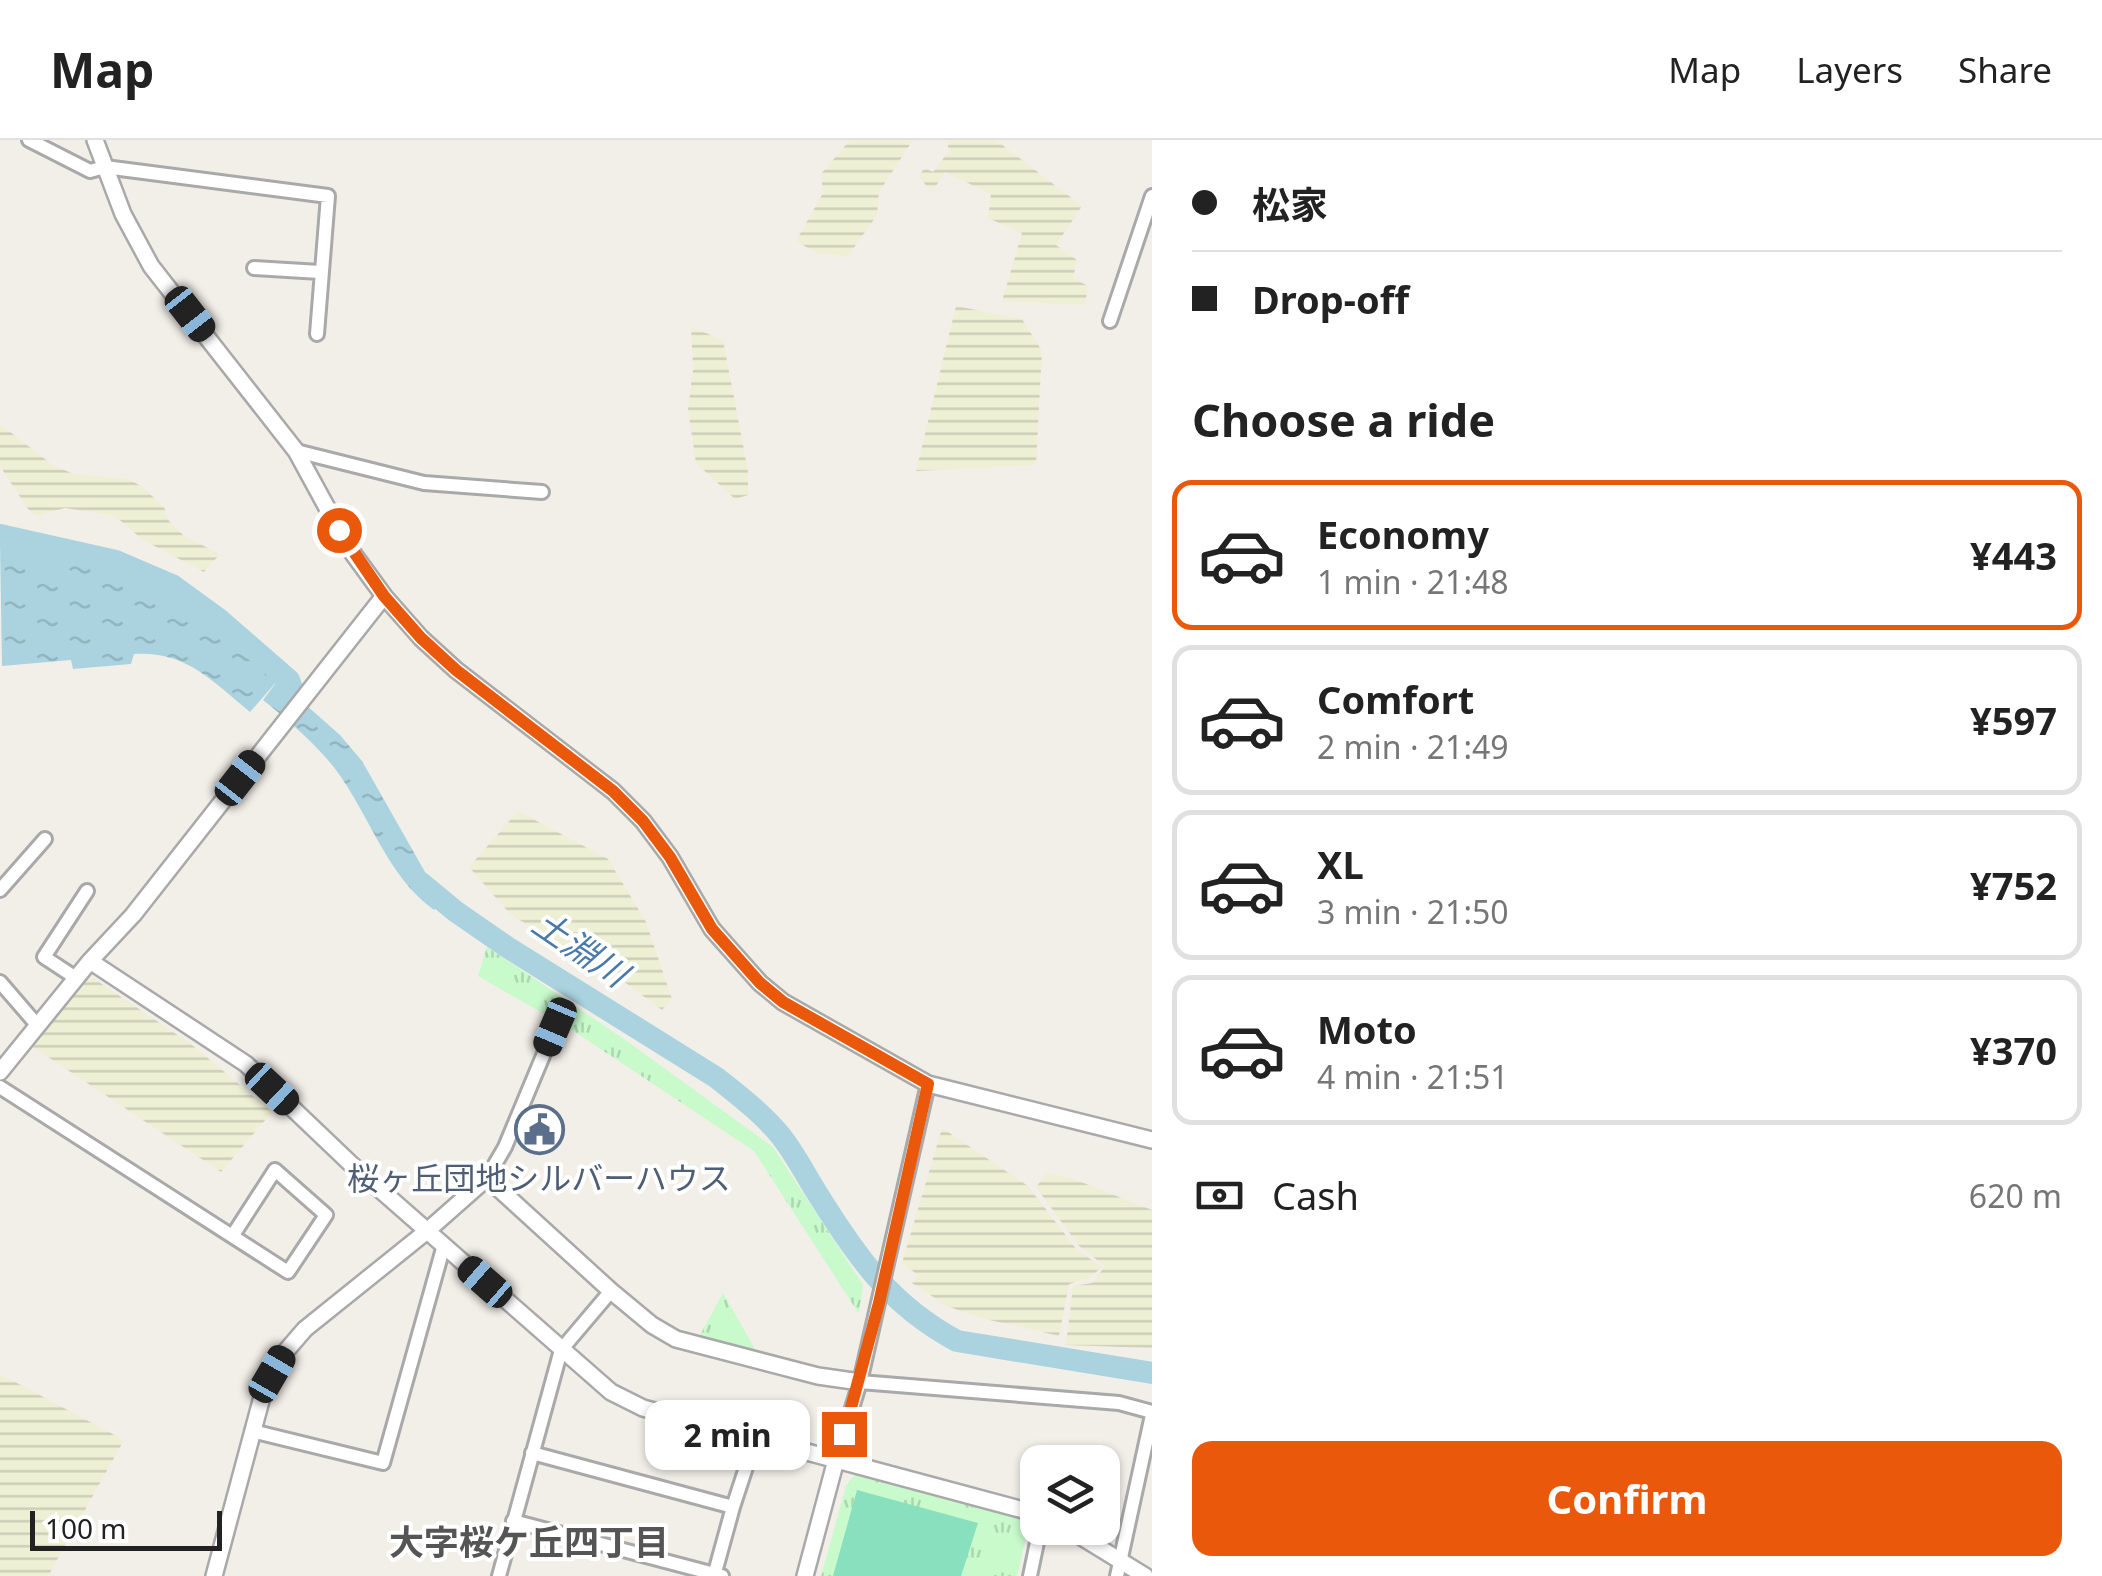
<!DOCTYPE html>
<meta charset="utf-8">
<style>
body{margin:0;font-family:"Noto Sans","Noto Sans JP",sans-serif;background:#f6f6f6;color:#222;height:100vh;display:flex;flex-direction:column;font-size:38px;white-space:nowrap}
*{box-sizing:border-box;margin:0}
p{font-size:32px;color:#767676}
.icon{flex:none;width:55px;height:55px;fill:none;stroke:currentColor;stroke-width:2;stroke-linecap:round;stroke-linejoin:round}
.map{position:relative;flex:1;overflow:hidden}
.sheet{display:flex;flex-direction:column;background:#fff;width:950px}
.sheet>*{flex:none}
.guide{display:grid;align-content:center;height:220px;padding:0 40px;background:#fff}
.controls{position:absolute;left:1020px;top:1305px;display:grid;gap:20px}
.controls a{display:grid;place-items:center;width:100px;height:100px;border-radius:20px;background:#fff;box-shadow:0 2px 8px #0004;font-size:50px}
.scale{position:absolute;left:30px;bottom:25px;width:192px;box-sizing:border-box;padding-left:10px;border:5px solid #222;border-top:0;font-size:28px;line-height:35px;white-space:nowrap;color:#222;-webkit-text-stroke:8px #fff;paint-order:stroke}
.end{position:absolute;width:45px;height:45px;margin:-22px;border:12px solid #ea580c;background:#fff;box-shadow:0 0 0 5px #fff}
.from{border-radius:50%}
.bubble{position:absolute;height:70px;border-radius:20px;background:#fff;box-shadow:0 2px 8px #0004;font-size:32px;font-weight:700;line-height:70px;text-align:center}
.car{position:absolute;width:30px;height:60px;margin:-30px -15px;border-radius:12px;box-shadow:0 0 8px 2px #0007;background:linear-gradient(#222 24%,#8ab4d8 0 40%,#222 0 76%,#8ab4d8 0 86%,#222 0)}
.guide b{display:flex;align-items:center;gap:35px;height:95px;font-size:38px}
.guide b+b{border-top:2px solid #e0e0e0}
.guide i{width:25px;height:25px;background:#222}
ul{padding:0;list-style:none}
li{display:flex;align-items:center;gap:30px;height:150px;margin:0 20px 15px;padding:0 20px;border:5px solid #e0e0e0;border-radius:20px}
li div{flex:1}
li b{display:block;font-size:38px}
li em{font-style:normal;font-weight:700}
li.current{border-color:#ea580c}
li>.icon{width:90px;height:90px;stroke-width:1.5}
h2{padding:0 40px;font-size:45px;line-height:120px}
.pay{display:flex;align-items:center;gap:25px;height:110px;padding:0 40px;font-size:38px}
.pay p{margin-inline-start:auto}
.button{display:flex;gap:20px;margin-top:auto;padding:20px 40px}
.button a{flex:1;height:115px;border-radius:20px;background:#ea580c;color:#fff;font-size:40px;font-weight:700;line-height:115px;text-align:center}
header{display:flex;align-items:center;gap:60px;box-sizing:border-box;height:140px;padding:0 50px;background:#fff;border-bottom:2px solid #e0e0e0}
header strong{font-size:48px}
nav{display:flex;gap:55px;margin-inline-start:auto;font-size:35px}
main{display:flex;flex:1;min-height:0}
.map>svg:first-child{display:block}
.farmland{fill:url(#farmland-rules)}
.park{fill:url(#park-tufts)}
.pitch{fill:#88e0be}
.water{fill:url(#water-ripples)}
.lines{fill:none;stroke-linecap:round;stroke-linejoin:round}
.river{stroke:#aad3df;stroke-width:22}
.minor-casing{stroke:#a9a9a9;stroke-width:18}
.tertiary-casing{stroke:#a9a9a9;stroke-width:20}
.minor{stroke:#fff;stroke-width:12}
.tertiary{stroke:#fff;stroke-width:15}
.route{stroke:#ea580c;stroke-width:12}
.labels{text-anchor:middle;stroke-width:8;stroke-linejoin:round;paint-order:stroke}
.service-label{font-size:32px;fill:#4e5e75;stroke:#fff}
.water-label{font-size:35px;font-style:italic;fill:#4a7aab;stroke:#fff}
.neighbourhood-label{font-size:35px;font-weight:bold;fill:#555;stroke:#fff}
</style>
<header>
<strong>Map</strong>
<nav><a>Map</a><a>Layers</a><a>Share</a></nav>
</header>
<main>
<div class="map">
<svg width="1152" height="1436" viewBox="0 0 1152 1436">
<defs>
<pattern id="farmland-rules" width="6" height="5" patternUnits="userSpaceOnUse" patternTransform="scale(2.5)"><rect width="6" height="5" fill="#eef0d5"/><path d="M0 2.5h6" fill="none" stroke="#ccceb7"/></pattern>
<pattern id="park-tufts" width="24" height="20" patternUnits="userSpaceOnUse" patternTransform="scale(2.5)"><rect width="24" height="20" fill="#c8facc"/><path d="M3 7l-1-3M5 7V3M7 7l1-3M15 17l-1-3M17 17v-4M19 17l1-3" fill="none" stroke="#acd6af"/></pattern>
<pattern id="water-ripples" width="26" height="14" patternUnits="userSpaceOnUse" patternTransform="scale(2.5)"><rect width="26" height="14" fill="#aad3df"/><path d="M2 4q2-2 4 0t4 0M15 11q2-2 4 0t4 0" fill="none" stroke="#92b5bf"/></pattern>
</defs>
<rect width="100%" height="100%" fill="#f2efe9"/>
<path class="farmland" d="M 850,0 L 913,0 L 879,52 L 877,75 L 848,116 L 817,113 L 796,101 L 823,53 L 821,34 Z
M 947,0 L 996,0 L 1082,66 L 1056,105 L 1077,120 L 1073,138 L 1088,146 L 1085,165 L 1002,161 L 1022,93 L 988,78 L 991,54 L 945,32 L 932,52 L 918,36 L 925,28 L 933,32 L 949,11 Z
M 956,166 L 1022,179 L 1042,211 L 1036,325 L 916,331 Z
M 691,187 L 723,200 L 748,331 L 748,355 L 735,359 L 696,323 L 688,270 L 693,230 Z
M 0,284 L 54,326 L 74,334 L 128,339 L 141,346 L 164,367 L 169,381 L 184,396 L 220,414 L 204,432 L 143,400 L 115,376 L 65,368 L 36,376 L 28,369 L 0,326 Z
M 518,671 L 608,719 L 646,782 L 672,859 L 662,870 L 615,835 L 511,775 L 469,727 Z
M 93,838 L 191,904 L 272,972 L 221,1032 L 30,905 L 87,840 Z
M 942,988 L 1028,1046 L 1077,1110 L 1102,1127 L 1089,1138 L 1069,1144 L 1059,1196 L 981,1178 L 947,1166 L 912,1143 L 918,1135 L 902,1123 Z
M 1047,1033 L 1071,1038 L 1152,1070 L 1152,1208 L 1066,1205 L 1073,1146 L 1092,1143 L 1105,1126 L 1079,1106 L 1036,1047 Z
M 0,1234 L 124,1300 L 48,1436 L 0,1436 Z"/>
<path class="park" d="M 487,807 L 624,899 L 773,1007 L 863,1145 L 859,1174 L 754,1011 L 572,890 L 478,836 Z
M 723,1153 L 755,1209 L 699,1197 Z
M 860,1334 L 964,1363 L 1021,1375 L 1028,1389 L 1017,1436 L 821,1436 L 846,1346 L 854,1335 Z"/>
<path class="pitch" d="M 857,1350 L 978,1383 L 961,1436 L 833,1436 Z"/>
<path class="water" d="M 0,403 L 123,428 L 159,442 L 193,463 L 285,545 L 288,542 L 281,532 L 299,548 L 306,565 L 340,595 L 362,621 L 429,739 L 444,758 L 434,770 C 387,736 370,676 336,630 C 316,604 289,581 263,560 L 278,540 L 250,572 C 211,540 186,511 134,514 L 131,524 L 73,529 L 71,520 L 2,526 Z"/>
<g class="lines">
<path class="river" d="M 0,395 L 116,421 L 172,445 L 220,480 L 289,540 L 296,560
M 420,742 L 455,771 L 507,807 L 717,938 C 739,956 762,973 780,995 C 794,1012 805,1034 817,1053 C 856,1116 890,1165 957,1201 L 1152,1233"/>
<defs>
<path id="minor" d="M 29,0 L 90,31 L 105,27 L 328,56 L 317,194
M 254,128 L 320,132
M 1110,181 L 1152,56
M 296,311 L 424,343 L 542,352
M 0,750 L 45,699
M 76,838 L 44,817 L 87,751
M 0,842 L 38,886
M 0,947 L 288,1132 L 326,1075 L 275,1030 L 233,1095
M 487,1038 L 505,1007 L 555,887
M 860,1242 L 1119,1263 L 1152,1272
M 252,1291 L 383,1323 L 444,1105
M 532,1313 L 733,1367 L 755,1300
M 836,1320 L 860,1242 L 928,944
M 513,1381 L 722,1436
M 499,1436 L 561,1210 L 611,1151
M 714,1436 L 733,1367
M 1030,1436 L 1040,1388
M 1117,1436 L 1152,1275"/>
<path id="tertiary" d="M 95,0 L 123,74 L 151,126 L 296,311 L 349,408 L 384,456 L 421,498 L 456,530 L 613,651 L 643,681 L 670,717 L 712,789 L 760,843 L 783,862 L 928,944 L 1152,1000
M 90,821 L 246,924 L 352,1025 L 611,1252 L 643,1268 L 1038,1374
M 0,932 L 90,821 L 133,775 L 384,456
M 1067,1388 L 1145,1436
M 214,1436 L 262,1257 L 286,1211 L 305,1189 L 427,1091 L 487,1038 L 611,1151 L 652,1185 L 676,1199 L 818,1236 L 860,1242
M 805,1436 L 836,1320"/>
</defs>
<use href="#minor" class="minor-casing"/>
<use href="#tertiary" class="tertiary-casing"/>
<use href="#minor" class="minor"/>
<use href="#tertiary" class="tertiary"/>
</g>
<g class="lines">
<path class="route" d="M 339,390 L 384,456 L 421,498 L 456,530 L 613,651 L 643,681 L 670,717 L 712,789 L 760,843 L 783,862 L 928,944 L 879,1163 L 844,1294"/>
</g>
<defs>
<symbol id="civic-ring" viewBox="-11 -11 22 22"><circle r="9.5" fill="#fff" stroke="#5c6f8a" stroke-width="1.5"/><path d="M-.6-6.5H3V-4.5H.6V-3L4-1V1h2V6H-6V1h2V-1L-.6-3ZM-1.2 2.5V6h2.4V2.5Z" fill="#5c6f8a"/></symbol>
</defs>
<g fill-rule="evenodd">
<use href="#civic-ring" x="512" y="962" width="55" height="55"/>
</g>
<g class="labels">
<g class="service-label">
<text x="539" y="1050">桜ヶ丘団地シルバーハウス</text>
</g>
<g class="water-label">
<text transform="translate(580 809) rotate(34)" y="12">土淵川</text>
</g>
<g class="neighbourhood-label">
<text x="529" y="1415">大字桜ケ丘四丁目</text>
</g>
</g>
</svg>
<div class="controls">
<a><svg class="icon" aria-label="layers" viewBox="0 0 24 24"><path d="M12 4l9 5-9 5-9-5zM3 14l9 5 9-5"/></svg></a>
</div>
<div class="scale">100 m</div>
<i class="end from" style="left:339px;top:390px"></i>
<i class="end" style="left:844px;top:1294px"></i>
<div class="bubble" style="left:645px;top:1260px;width:165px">2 min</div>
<i class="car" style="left:190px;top:174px;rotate:142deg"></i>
<i class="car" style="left:240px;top:638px;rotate:38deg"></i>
<i class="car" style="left:555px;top:887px;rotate:203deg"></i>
<i class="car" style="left:272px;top:949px;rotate:133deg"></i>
<i class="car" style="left:485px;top:1142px;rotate:311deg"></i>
<i class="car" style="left:272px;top:1234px;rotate:30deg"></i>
</div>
<section class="sheet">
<div class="guide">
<b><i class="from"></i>松家</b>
<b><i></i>Drop-off</b>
</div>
<h2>Choose a ride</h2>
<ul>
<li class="current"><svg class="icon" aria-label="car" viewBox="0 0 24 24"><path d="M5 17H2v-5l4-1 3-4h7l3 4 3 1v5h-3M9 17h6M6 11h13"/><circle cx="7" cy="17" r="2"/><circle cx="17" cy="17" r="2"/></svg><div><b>Economy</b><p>1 min · 21:48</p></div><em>¥443</em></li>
<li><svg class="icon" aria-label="car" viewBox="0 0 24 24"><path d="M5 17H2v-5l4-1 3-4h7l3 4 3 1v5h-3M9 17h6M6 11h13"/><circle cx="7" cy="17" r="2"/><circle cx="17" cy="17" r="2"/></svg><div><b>Comfort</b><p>2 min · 21:49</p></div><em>¥597</em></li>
<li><svg class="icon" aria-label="car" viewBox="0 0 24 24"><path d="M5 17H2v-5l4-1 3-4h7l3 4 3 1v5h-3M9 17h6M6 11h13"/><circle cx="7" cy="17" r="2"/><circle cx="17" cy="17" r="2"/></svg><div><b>XL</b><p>3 min · 21:50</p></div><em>¥752</em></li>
<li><svg class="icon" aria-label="car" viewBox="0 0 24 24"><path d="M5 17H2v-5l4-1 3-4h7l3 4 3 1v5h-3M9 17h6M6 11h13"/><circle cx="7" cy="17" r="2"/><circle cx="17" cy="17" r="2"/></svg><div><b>Moto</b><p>4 min · 21:51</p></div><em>¥370</em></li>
</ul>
<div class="pay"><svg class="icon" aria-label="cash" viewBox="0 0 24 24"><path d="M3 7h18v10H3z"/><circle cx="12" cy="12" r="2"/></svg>Cash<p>620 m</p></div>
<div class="button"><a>Confirm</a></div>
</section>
</main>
